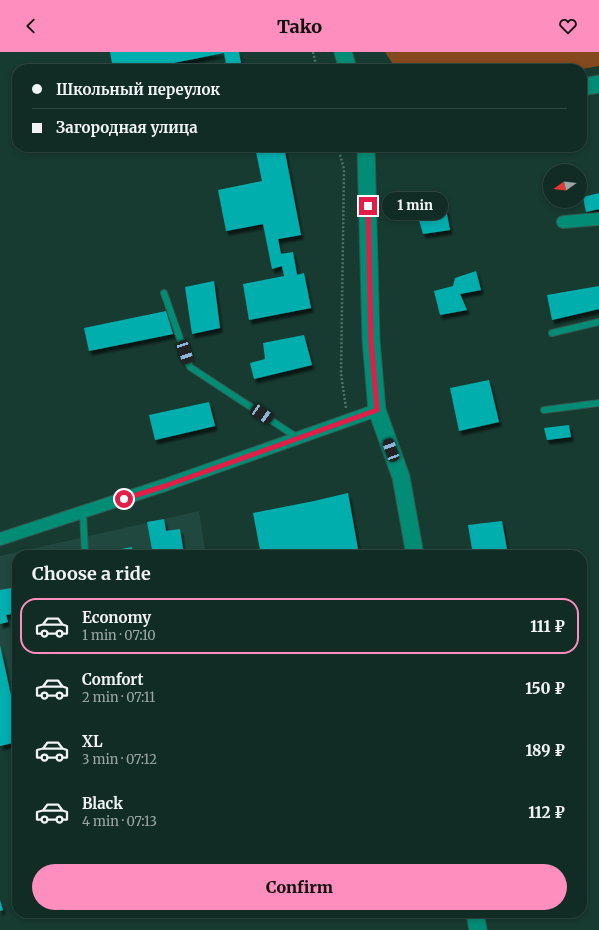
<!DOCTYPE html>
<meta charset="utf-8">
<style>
body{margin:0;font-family:Merriweather,serif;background:#1a342d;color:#f1f3f6;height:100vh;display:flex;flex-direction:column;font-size:15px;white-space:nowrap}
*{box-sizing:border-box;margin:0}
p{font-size:13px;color:#9ca7a7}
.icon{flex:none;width:22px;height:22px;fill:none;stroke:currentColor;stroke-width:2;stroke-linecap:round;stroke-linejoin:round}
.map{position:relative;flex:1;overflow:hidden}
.sheet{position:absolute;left:12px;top:498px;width:575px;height:368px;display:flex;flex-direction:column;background:#112c25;border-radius:16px;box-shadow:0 2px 6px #0003,0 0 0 1px #304842}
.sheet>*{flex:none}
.top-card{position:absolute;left:12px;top:12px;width:575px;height:88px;border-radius:16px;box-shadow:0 2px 6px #0003,0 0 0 1px #304842;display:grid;align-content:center;height:88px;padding:0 20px;background:#112c25}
.needle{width:26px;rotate:256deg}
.controls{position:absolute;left:543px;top:112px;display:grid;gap:8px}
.controls a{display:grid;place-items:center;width:44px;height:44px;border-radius:50%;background:#112c25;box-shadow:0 2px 6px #0003,0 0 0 1px #304842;font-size:20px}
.end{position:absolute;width:18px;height:18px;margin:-9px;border:5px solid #e11d48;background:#fff;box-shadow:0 0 0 2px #fff}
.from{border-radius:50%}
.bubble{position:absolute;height:28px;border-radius:14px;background:#112c25;box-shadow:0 2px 6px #0003,0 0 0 1px #304842;font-size:13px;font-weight:800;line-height:28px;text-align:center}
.car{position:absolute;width:12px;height:24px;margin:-12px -6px;border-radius:5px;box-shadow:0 0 3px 1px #0007;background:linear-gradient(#222 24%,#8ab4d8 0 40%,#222 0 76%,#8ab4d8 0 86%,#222 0)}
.top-card b{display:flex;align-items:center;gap:14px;height:38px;font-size:15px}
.top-card b+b{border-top:1px solid #304842}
.top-card i{width:10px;height:10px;background:#f1f3f6}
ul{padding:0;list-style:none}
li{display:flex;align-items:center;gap:12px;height:56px;margin:0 8px 6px;padding:0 12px;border:2px solid transparent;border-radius:16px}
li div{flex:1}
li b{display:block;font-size:15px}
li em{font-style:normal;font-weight:800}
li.selected{border-color:#fe8ebd}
li>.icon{width:36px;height:36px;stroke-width:1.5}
h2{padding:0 20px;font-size:18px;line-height:48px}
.primary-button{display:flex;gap:8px;margin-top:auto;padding:8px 20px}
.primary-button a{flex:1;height:46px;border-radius:24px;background:#fe8ebd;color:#111;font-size:16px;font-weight:800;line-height:46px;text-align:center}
header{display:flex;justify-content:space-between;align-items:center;height:52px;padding:0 20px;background:#fe8ebd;color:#111;font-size:18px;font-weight:800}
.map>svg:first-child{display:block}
.built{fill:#20483e}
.green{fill:#84491d}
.building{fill:#02aeae;filter:url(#shadow)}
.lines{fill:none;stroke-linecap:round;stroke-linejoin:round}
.lane-casing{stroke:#33594f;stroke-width:8}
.street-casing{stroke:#33594f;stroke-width:14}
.secondary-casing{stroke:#33594f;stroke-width:19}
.path{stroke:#4c7469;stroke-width:2.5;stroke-dasharray:2 2;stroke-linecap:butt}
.lane{stroke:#018d75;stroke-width:6}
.street{stroke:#018d75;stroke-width:12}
.secondary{stroke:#018d75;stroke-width:17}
.route{stroke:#e11d48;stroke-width:5}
</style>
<header><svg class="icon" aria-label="back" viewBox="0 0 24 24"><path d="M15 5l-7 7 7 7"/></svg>Tako<svg class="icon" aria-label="heart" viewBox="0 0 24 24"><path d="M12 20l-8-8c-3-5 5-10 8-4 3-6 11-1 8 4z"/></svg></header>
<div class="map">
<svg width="599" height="878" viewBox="0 0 599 878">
<defs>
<filter id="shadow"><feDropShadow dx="2.5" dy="4.5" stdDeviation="1" flood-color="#0009"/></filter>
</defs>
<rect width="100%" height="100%" fill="#173a31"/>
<path class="built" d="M 199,459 L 206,503 L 17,503 L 17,690 L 0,694 L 0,504 Z"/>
<path class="green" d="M 385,0 L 599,0 L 599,14 L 582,17 L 396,17 Z"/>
<path class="building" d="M 110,0 L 239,0 L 242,17 L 227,17 L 224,1 L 143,17 L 113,17 Z
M 255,95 L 284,95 L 301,183 L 278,187 L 281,202 L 293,200 L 297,223 L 304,221 L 311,256 L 249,268 L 243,232 L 284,224 L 282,214 L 272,217 L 263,172 L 226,179 L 218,138 L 262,129 Z
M 599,141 L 599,157 L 586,160 L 583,145 Z
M 446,157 L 450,178 L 423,182 L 417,161 Z
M 476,219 L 481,238 L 460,242 L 467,258 L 440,263 L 434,239 L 453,234 L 455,226 Z
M 214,229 L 220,276 L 192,282 L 185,235 Z
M 599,234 L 599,257 L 552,268 L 547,243 Z
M 166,259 L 173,282 L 89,299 L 84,276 Z
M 304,283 L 312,313 L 254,327 L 250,311 L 265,307 L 263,291 Z
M 489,328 L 499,370 L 459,379 L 450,336 Z
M 209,350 L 215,374 L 155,388 L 149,363 Z
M 569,373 L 571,385 L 547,388 L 544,376 Z
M 348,441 L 359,503 L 261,503 L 253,461 L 314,449 Z
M 164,467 L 166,479 L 180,477 L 184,503 L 153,503 L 147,470 Z
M 502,469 L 508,503 L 473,503 L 468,473 Z
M 132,495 L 133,503 L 117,503 L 116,498 Z
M 17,535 L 17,561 L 6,563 L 8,570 L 0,572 L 0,538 Z
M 0,593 L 17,671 L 17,690 L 0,694 Z
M 0,848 L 3,858 L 0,859 Z"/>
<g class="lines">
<defs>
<path id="lane" d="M 164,241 L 190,315 L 298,386
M 552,281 L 599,270
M 544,358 L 599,351
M 83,460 L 85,503"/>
<path id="street" d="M 563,170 L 599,167
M 0,487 L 165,433 L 377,358"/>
<path id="secondary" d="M 343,0 L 348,17
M 582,35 L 599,32
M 366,95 L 371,288 L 377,358 L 401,425 L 415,503
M 475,861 L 478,878"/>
</defs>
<use href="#lane" class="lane-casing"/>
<use href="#street" class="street-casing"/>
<use href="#secondary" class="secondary-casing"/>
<path class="path" d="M 313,0 L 317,17
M 338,95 L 344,117 L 341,322 L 346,356"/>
<use href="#lane" class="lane"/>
<use href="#street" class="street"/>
<use href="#secondary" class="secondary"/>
</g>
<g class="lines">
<path class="route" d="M 124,447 L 165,434 L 377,358 L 371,288 L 368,154"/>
</g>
</svg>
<div class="controls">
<a><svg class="needle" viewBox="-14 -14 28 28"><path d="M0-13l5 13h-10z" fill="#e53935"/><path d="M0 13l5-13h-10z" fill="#9ca7a7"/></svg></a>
</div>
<i class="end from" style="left:124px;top:447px"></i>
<i class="end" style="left:368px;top:154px"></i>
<div class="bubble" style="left:382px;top:140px;width:66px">1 min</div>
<i class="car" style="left:185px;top:300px;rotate:161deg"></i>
<i class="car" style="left:262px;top:362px;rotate:124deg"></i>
<i class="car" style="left:391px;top:398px;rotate:340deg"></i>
<div class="top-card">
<b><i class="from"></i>Школьный переулок</b>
<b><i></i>Загородная улица</b>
</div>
<section class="sheet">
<h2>Choose a ride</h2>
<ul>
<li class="selected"><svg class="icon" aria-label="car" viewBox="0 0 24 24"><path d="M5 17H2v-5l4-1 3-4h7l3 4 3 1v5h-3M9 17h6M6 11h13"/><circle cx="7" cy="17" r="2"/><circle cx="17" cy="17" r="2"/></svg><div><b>Economy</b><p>1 min · 07:10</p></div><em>111 ₽</em></li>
<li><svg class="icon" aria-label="car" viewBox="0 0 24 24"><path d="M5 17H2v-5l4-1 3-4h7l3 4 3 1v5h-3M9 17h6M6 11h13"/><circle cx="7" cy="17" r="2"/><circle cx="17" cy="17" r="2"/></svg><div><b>Comfort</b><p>2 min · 07:11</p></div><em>150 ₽</em></li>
<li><svg class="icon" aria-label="car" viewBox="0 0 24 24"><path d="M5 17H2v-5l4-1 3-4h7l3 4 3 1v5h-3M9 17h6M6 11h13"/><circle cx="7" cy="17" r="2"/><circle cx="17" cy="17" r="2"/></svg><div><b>XL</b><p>3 min · 07:12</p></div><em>189 ₽</em></li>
<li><svg class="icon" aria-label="car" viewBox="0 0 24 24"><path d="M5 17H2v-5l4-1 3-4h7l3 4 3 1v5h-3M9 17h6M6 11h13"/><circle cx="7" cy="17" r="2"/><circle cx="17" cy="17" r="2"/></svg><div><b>Black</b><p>4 min · 07:13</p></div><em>112 ₽</em></li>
</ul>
<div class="primary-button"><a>Confirm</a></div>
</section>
</div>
